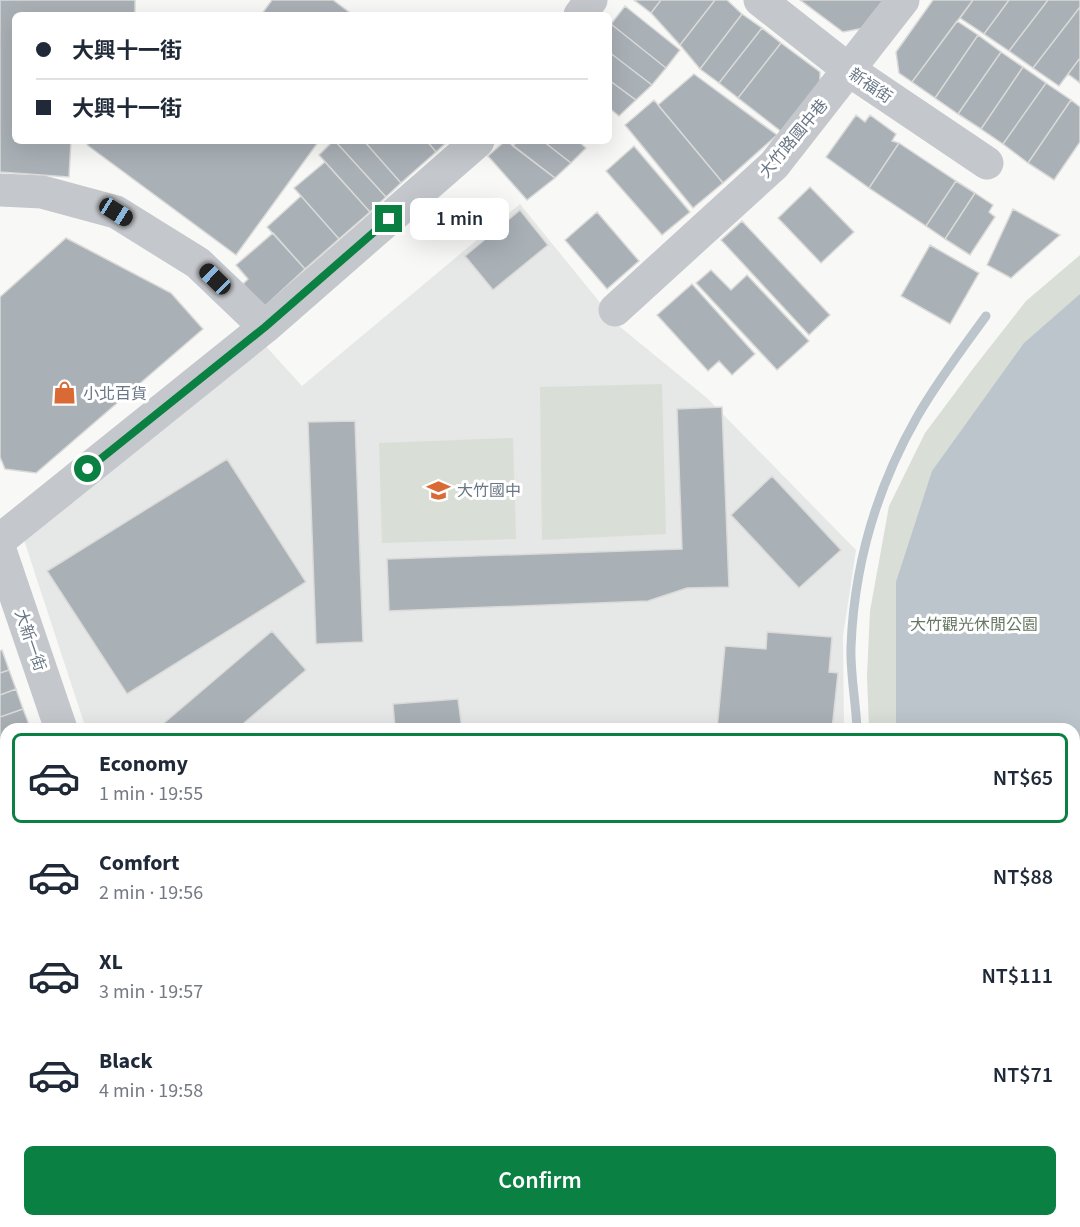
<!DOCTYPE html>
<meta charset="utf-8">
<style>
body{margin:0;font-family:"Source Sans 3","Noto Sans TC",sans-serif;background:#f2f2f3;color:#1f2937;height:100vh;display:flex;flex-direction:column;font-size:22px;white-space:nowrap}
*{box-sizing:border-box;margin:0}
p{font-size:20px;color:#747a83}
.icon{flex:none;width:33px;height:33px;fill:none;stroke:currentColor;stroke-width:2;stroke-linecap:round;stroke-linejoin:round}
.map{position:relative;flex:1;overflow:hidden}
.sheet{position:absolute;left:0px;top:723px;width:1080px;height:504px;display:flex;flex-direction:column;background:#fff;border-radius:18px 18px 0 0;box-shadow:0 6px 24px #0002}
.sheet>*{flex:none}
.top-card{position:absolute;left:12px;top:12px;width:600px;height:132px;border-radius:9px;box-shadow:0 6px 24px #0002;display:grid;align-content:center;height:132px;padding:0 24px;background:#fff}
.end{position:absolute;width:27px;height:27px;margin:-14px;border:8px solid #0b8043;background:#fff;box-shadow:0 0 0 3px #fff}
.from{border-radius:50%}
.bubble{position:absolute;height:42px;border-radius:9px;background:#fff;box-shadow:0 6px 24px #0002;font-size:20px;font-weight:600;line-height:42px;text-align:center}
.car{position:absolute;width:18px;height:36px;margin:-18px -9px;border-radius:8px;box-shadow:0 0 4px 2px #0007;background:linear-gradient(#222 24%,#8ab4d8 0 40%,#222 0 76%,#8ab4d8 0 86%,#222 0)}
.top-card b{display:flex;align-items:center;gap:21px;height:57px;font-size:22px}
.top-card b+b{border-top:2px solid #e0e1e3}
.top-card i{width:15px;height:15px;background:#1f2937}
ul{padding:10px 0 0;list-style:none}
li{display:flex;align-items:center;gap:18px;height:90px;margin:0 12px 9px;padding:0 12px;border:3px solid transparent;border-radius:9px}
li div{flex:1}
li b{display:block;font-size:22px}
li em{font-style:normal;font-weight:600}
li.active{border-color:#0b8043}
li>.icon{width:54px;height:54px;stroke-width:1.5}
.cta{display:flex;gap:12px;margin-top:auto;padding:12px 24px}
.cta a{flex:1;height:69px;border-radius:9px;background:#0b8043;color:#fff;font-size:24px;font-weight:600;line-height:69px;text-align:center}
.map>svg:first-child{display:block}
.built{fill:#e6e7e7}
.green{fill:#d9dfd7}
.water{fill:#bcc5cb}
.lines{fill:none;stroke-linecap:round;stroke-linejoin:round}
.stream{stroke:#bcc5cb;stroke-width:9}
.building{fill:#a9b0b6;stroke:#dadad8;stroke-width:1.5}
.minor{stroke:#c4c7cb;stroke-width:33}
.route{stroke:#0b8043;stroke-width:8}
.labels{text-anchor:middle;stroke-width:6;stroke-linejoin:round;paint-order:stroke}
.street-label{font-size:16px;fill:#697685;stroke:#fff}
.poi-label{font-size:16px;fill:#697685;stroke:#fff;text-anchor:start}
.park-label{font-size:16px;fill:#667763;stroke:#fff}
</style>
<div class="map">
<svg width="1080" height="1227" viewBox="0 0 1080 1227">
<rect width="100%" height="100%" fill="#f8f8f6"/>
<path class="built" d="M 520,204 L 619,326 L 707,398 L 856,550 L 843,636 L 844,729 L 86,729 L 23,537 L 261,341 L 302,386 Z"/>
<path class="green" d="M 1080,255 L 1080,1227 L 768,1227 L 768,1221 L 1074,1221 L 1074,729 L 869,729 L 867,676 L 870,611 L 889,506 L 925,433 L 975,366 L 1026,301 Z
M 662,384 L 666,534 L 542,540 L 540,387 Z
M 513,438 L 516,539 L 382,543 L 379,443 Z"/>
<path class="water" d="M 1080,294 L 1080,1227 L 798,1227 L 798,1221 L 1074,1221 L 1074,729 L 896,729 L 896,582 L 932,471 L 1024,343 Z"/>
<g class="lines">
<path class="stream" d="M 857,729 C 856,703 850,673 851,647 C 854,565 876,489 917,417 C 937,382 962,349 986,316
M 755,1227 L 755,1221"/>
</g>
<path class="building" d="M 0,0 L 135,0 L 135,15 L 15,15 L 15,141 L 71,141 L 69,177 L 0,172 Z
M 272,0 L 333,0 L 353,15 L 261,15 Z
M 634,0 L 661,0 L 651,13 Z
M 661,0 L 715,0 L 680,45 L 651,13 Z
M 715,0 L 727,0 L 742,14 L 700,69 L 680,45 Z
M 800,0 L 885,0 L 864,28 L 843,32 Z
M 933,0 L 973,0 L 912,82 L 899,73 L 896,52 Z
M 973,0 L 1009,0 L 984,34 L 960,18 Z
M 1009,0 L 1048,0 L 1009,51 L 984,34 Z
M 1048,0 L 1080,0 L 1080,7 L 1033,68 L 1009,51 Z
M 625,6 L 680,50 L 666,68 L 611,24 Z
M 1080,7 L 1080,58 L 1059,86 L 1033,68 Z
M 742,14 L 762,28 L 719,83 L 700,69 Z
M 957,21 L 978,35 L 935,98 L 912,82 Z
M 611,24 L 666,68 L 652,85 L 609,52 L 609,26 Z
M 762,28 L 781,43 L 738,98 L 719,83 Z
M 978,35 L 1001,52 L 958,114 L 935,98 Z
M 781,43 L 820,72 L 820,93 L 787,136 L 738,98 Z
M 609,52 L 652,85 L 636,100 L 609,80 Z
M 1001,52 L 1023,67 L 981,129 L 958,114 Z
M 1080,58 L 1080,83 L 1068,74 Z
M 1023,67 L 1046,83 L 1003,144 L 981,129 Z
M 694,74 L 777,135 L 723,183 L 658,105 Z
M 609,80 L 636,100 L 619,116 L 609,108 Z
M 1046,83 L 1071,100 L 1028,163 L 1003,144 Z
M 654,100 L 723,183 L 693,208 L 625,125 Z
M 1071,100 L 1080,107 L 1080,142 L 1054,180 L 1028,163 Z
M 856,115 L 865,122 L 870,115 L 896,134 L 892,141 L 899,143 L 869,188 L 826,157 Z
M 91,141 L 319,141 L 236,255 L 87,145 Z
M 333,141 L 335,141 L 386,197 L 370,212 L 319,155 Z
M 335,141 L 364,141 L 401,183 L 386,197 Z
M 364,141 L 427,141 L 436,152 L 401,183 Z
M 427,141 L 448,141 L 436,152 Z
M 505,141 L 507,141 L 555,178 L 527,200 L 488,156 Z
M 517,141 L 543,141 L 571,163 L 555,178 L 513,146 Z
M 543,141 L 578,141 L 586,148 L 571,163 Z
M 899,143 L 956,181 L 926,226 L 869,188 Z
M 634,146 L 690,212 L 662,235 L 606,171 Z
M 325,162 L 370,212 L 339,239 L 294,188 Z
M 956,181 L 975,193 L 945,239 L 926,226 Z
M 810,187 L 854,232 L 821,263 L 778,218 Z
M 975,193 L 993,205 L 989,212 L 995,217 L 970,255 L 945,239 Z
M 301,196 L 339,239 L 305,269 L 267,227 Z
M 1013,209 L 1060,235 L 1011,278 L 987,265 Z
M 520,210 L 548,245 L 493,290 L 465,256 Z
M 597,212 L 639,261 L 607,289 L 565,240 Z
M 742,221 L 830,315 L 809,335 L 721,240 Z
M 273,233 L 305,269 L 264,307 L 243,284 L 248,279 L 236,265 Z
M 66,238 L 171,293 L 203,329 L 36,473 L 5,469 L 0,457 L 0,297 Z
M 930,245 L 979,273 L 950,324 L 901,296 Z
M 711,270 L 731,290 L 747,275 L 809,341 L 777,370 L 696,283 Z
M 692,284 L 755,354 L 732,375 L 719,361 L 708,371 L 657,315 Z
M 722,407 L 729,587 L 687,588 L 648,601 L 389,611 L 387,559 L 682,549 L 677,409 Z
M 355,421 L 363,642 L 316,644 L 308,422 Z
M 227,459 L 306,582 L 127,694 L 47,571 Z
M 772,476 L 841,550 L 799,588 L 731,515 Z
M 272,631 L 306,670 L 237,729 L 157,729 Z
M 767,632 L 832,637 L 829,672 L 838,673 L 832,729 L 717,729 L 725,646 L 766,649 Z
M 2,650 L 9,670 L 0,673 L 0,651 Z
M 9,670 L 16,689 L 0,695 L 0,673 Z
M 16,689 L 23,709 L 0,717 L 0,695 Z
M 458,699 L 462,729 L 395,729 L 393,704 Z
M 23,709 L 30,727 L 25,729 L 6,729 L 6,736 L 0,738 L 0,717 Z
M 6,736 L 6,755 L 0,757 L 0,738 Z
M 6,755 L 6,775 L 0,777 L 0,757 Z
M 6,775 L 6,798 L 0,800 L 0,777 Z
M 6,798 L 6,824 L 0,826 L 0,800 Z
M 6,824 L 6,852 L 1,853 L 0,849 L 0,826 Z
M 6,905 L 6,935 L 0,937 L 0,907 Z
M 6,935 L 6,968 L 0,970 L 0,937 Z
M 6,1061 L 6,1155 L 5,1152 L 0,1153 L 0,1063 Z
M 8,1221 L 19,1221 L 21,1227 L 0,1227 L 0,1223 Z
M 96,1221 L 129,1221 L 109,1227 L 98,1227 Z
M 257,1221 L 483,1221 L 484,1227 L 257,1227 Z
M 735,1221 L 735,1227 L 678,1227 L 678,1222 Z"/>
<g class="lines">
<path class="minor" d="M 760,0 L 849,70 L 987,163
M 580,15 L 591,0
M 0,190 L 42,192 L 116,212 L 198,263 L 265,327
M 615,310 L 774,165 L 903,0
M 0,540 L 265,327 L 478,141
M 0,550 L 61,729
M 0,1012 L 6,1011
M 574,1224 L 666,1221
M 187,1227 L 201,1224"/>
</g>
<g class="lines">
<path class="route" d="M 88,469 L 265,327 L 389,219"/>
</g>
<defs>
<symbol id="shop-bare" viewBox="-9 -9 18 18"><path d="M-5-2.5h2.3a2.7 3.5 0 0 1 5.4 0H5L5.5 6h-11ZM-1.5-2.5h3a1.5 2.3 0 0 0-3 0Z" fill="#d96a35" stroke="#fff" stroke-width="2.5" paint-order="stroke"/></symbol>
<symbol id="school-bare" viewBox="-9 -9 18 18"><path d="M0-5L7-2L0 1L-7-2ZM-4 1L0 2.5L4 1V4Q0 6-4 4Z" fill="#d96a35" stroke="#fff" stroke-width="2.5" paint-order="stroke"/></symbol>
</defs>
<g fill-rule="evenodd">
<use href="#shop-bare" x="48" y="376" width="33" height="33"/>
<use href="#school-bare" x="422" y="474" width="33" height="33"/>
</g>
<g class="labels">
<g class="street-label">
<text transform="translate(871 85) rotate(34)" y="6">新福街</text>
<text transform="translate(793 138) rotate(-50)" y="6">大竹路國中巷</text>
<text transform="translate(31 640) rotate(71)" y="6">大新一街</text>
</g>
<g class="poi-label">
<text x="83" y="399">小北百貨</text>
<text x="457" y="496">大竹國中</text>
</g>
<g class="park-label">
<text x="974" y="630">大竹觀光休閒公園</text>
</g>
</g>
</svg>
<i class="end from" style="left:88px;top:469px"></i>
<i class="end" style="left:389px;top:219px"></i>
<div class="bubble" style="left:410px;top:198px;width:99px">1 min</div>
<i class="car" style="left:116px;top:212px;rotate:122deg"></i>
<i class="car" style="left:215px;top:279px;rotate:314deg"></i>
<div class="top-card">
<b><i class="from"></i>大興十一街</b>
<b><i></i>大興十一街</b>
</div>
<section class="sheet">
<ul>
<li class="active"><svg class="icon" aria-label="car" viewBox="0 0 24 24"><path d="M5 17H2v-5l4-1 3-4h7l3 4 3 1v5h-3M9 17h6M6 11h13"/><circle cx="7" cy="17" r="2"/><circle cx="17" cy="17" r="2"/></svg><div><b>Economy</b><p>1 min · 19:55</p></div><em>NT$65</em></li>
<li><svg class="icon" aria-label="car" viewBox="0 0 24 24"><path d="M5 17H2v-5l4-1 3-4h7l3 4 3 1v5h-3M9 17h6M6 11h13"/><circle cx="7" cy="17" r="2"/><circle cx="17" cy="17" r="2"/></svg><div><b>Comfort</b><p>2 min · 19:56</p></div><em>NT$88</em></li>
<li><svg class="icon" aria-label="car" viewBox="0 0 24 24"><path d="M5 17H2v-5l4-1 3-4h7l3 4 3 1v5h-3M9 17h6M6 11h13"/><circle cx="7" cy="17" r="2"/><circle cx="17" cy="17" r="2"/></svg><div><b>XL</b><p>3 min · 19:57</p></div><em>NT$111</em></li>
<li><svg class="icon" aria-label="car" viewBox="0 0 24 24"><path d="M5 17H2v-5l4-1 3-4h7l3 4 3 1v5h-3M9 17h6M6 11h13"/><circle cx="7" cy="17" r="2"/><circle cx="17" cy="17" r="2"/></svg><div><b>Black</b><p>4 min · 19:58</p></div><em>NT$71</em></li>
</ul>
<div class="cta"><a>Confirm</a></div>
</section>
</div>
